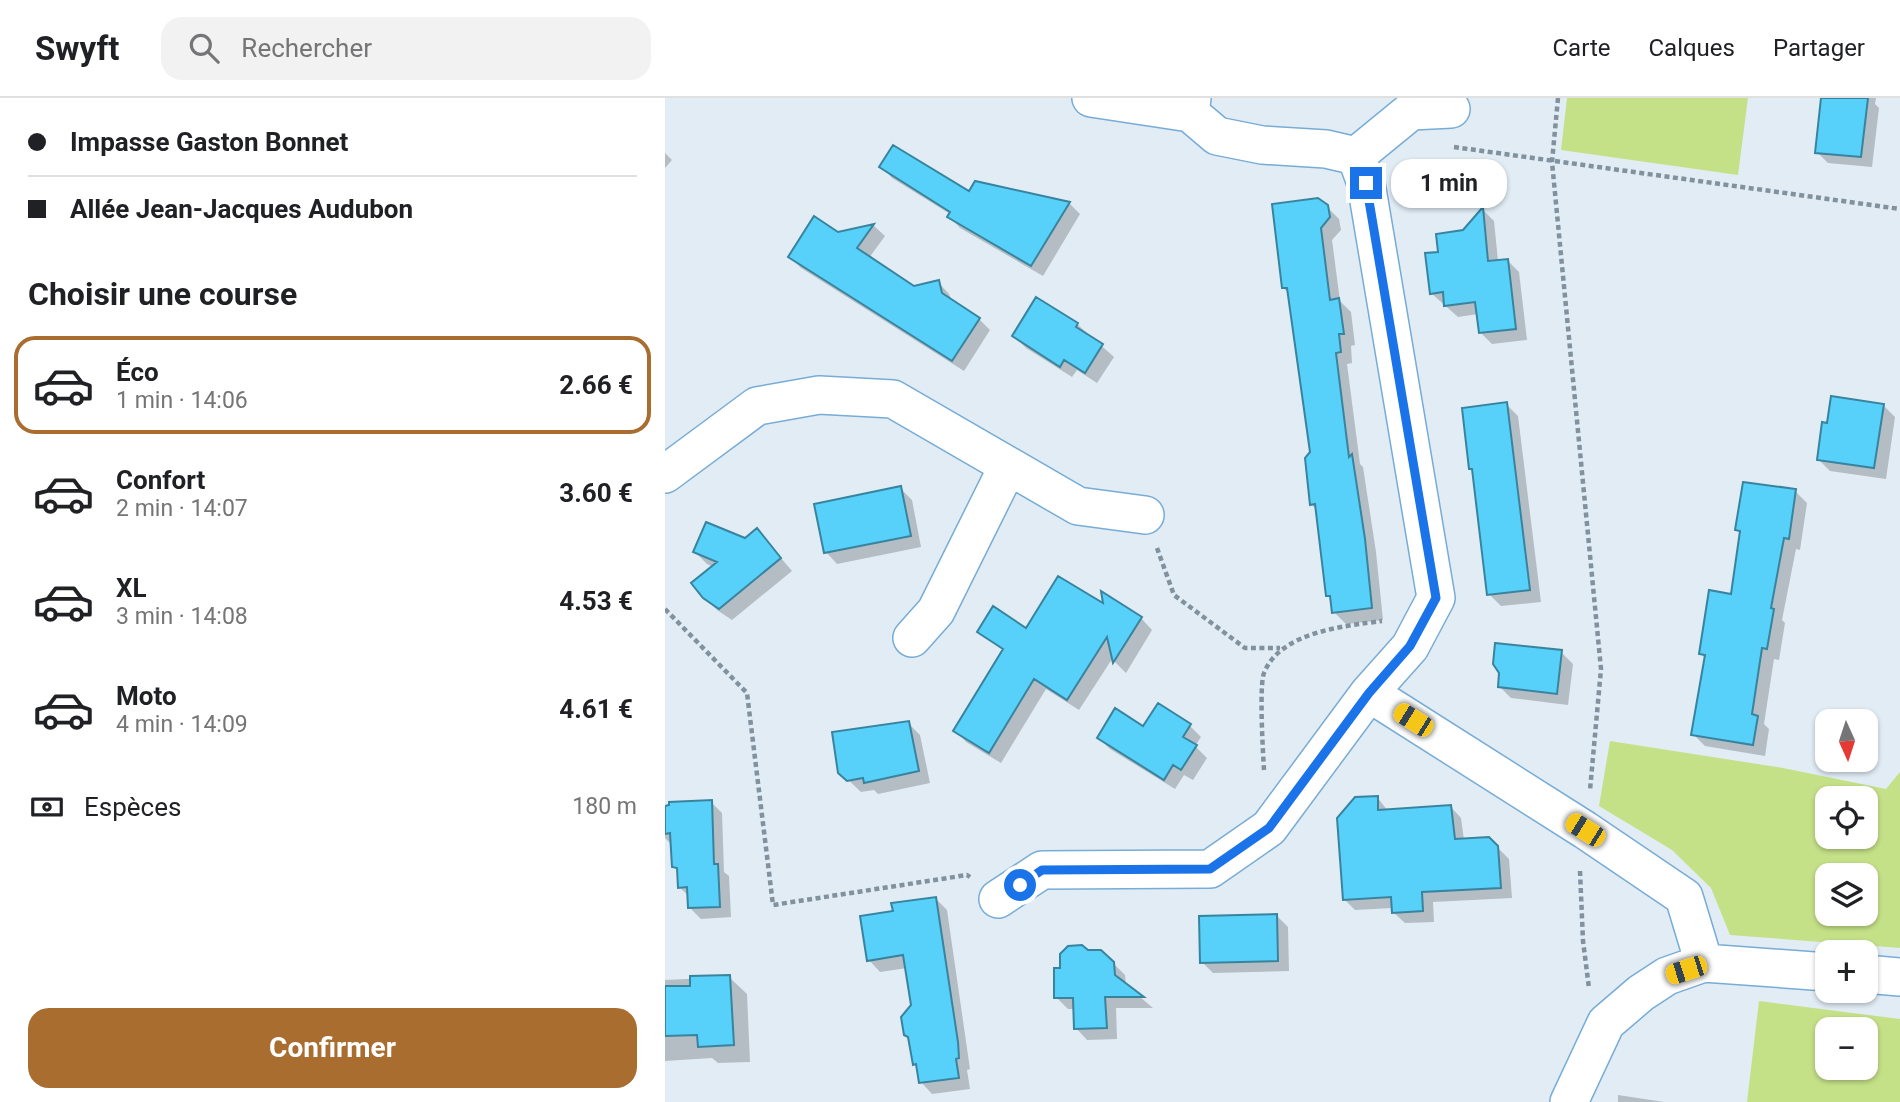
<!DOCTYPE html>
<html lang="fr">
<meta charset="utf-8">
<style>
body{margin:0;font-family:Roboto,sans-serif;background:#f2f2f2;color:#202124;height:100vh;display:flex;flex-direction:column;font-size:26px;white-space:nowrap}
*{box-sizing:border-box;margin:0}
p{font-size:23px;color:#757577}
.icon{flex:none;width:38px;height:38px;fill:none;stroke:currentColor;stroke-width:2;stroke-linecap:round;stroke-linejoin:round}
.map{position:relative;flex:1;overflow:hidden}
.details{display:flex;flex-direction:column;background:#fff;width:665px}
.details>*{flex:none}
.hud{display:grid;align-content:center;height:154px;padding:0 28px;background:#fff}
.needle{width:46px;rotate:177deg}
.buttons{position:absolute;left:1150px;top:611px;display:grid;gap:14px}
.buttons a{display:grid;place-items:center;width:63px;height:63px;border-radius:14px;background:#fff;box-shadow:0 2px 5px #0004;font-size:35px}
.end{position:absolute;width:32px;height:32px;margin:-16px;border:9px solid #1a73e8;background:#fff;box-shadow:0 0 0 4px #fff}
.from{border-radius:50%}
.bubble{position:absolute;height:49px;border-radius:21px;background:#fff;box-shadow:0 2px 5px #0004;font-size:23px;font-weight:700;line-height:49px;text-align:center}
.car{position:absolute;width:21px;height:42px;margin:-21px -10px;border-radius:9px;box-shadow:0 0 5px 2px #0007;background:linear-gradient(#f5c518 24%,#345 0 40%,#f5c518 0 76%,#345 0 86%,#f5c518 0)}
.hud b{display:flex;align-items:center;gap:24px;height:66px;font-size:26px}
.hud b+b{border-top:2px solid #e0e0e0}
.hud i{width:18px;height:18px;background:#202124}
ul{padding:0;list-style:none}
li{display:flex;align-items:center;gap:21px;height:98px;margin:0 14px 10px;padding:0 14px;border:4px solid transparent;border-radius:21px}
li div{flex:1}
li b{display:block;font-size:26px}
li em{font-style:normal;font-weight:700}
li.current{border-color:#a96d2f}
li>.icon{width:63px;height:63px;stroke-width:1.5}
h2{padding:0 28px;font-size:32px;line-height:84px}
.pay{display:flex;align-items:center;gap:18px;height:77px;padding:0 28px;font-size:26px}
.pay p{margin-inline-start:auto}
.cta{display:flex;gap:14px;margin-top:auto;padding:14px 28px}
.cta a{flex:1;height:80px;border-radius:21px;background:#a96d2f;color:#fff;font-size:28px;font-weight:700;line-height:80px;text-align:center}
header{display:flex;align-items:center;gap:42px;box-sizing:border-box;height:98px;padding:0 35px;background:#fff;border-bottom:2px solid #e0e0e0}
header strong{font-size:33px}
nav{display:flex;gap:38px;margin-inline-start:auto;font-size:24px}
.search{width:490px;height:63px;background:#f2f2f2;display:flex;align-items:center;gap:18px;box-sizing:border-box;padding:0 24px;border-radius:21px;color:#757577;font-size:26px}
main{display:flex;flex:1;min-height:0}
.map>svg:first-child{display:block}
.green{fill:#c5e188;fill-rule:evenodd}
.shadow{fill:#0003}
.building{fill:#58d1fa;stroke:#38849e;stroke-width:2}
.lines{fill:none;stroke-linecap:round;stroke-linejoin:round}
.street-casing{stroke:#77acd6;stroke-width:40}
.path{stroke:#81919d;stroke-width:4.5;stroke-dasharray:5 3.5;stroke-linecap:butt}
.street{stroke:#fff;stroke-width:37}
.route{stroke:#1a73e8;stroke-width:9}
</style>
<header>
<strong>Swyft</strong>
<div class="search"><svg class="icon" aria-label="search" viewBox="0 0 24 24"><circle cx="10" cy="10" r="6"/><path d="M15 15l6 6"/></svg>Rechercher</div>
<nav><a>Carte</a><a>Calques</a><a>Partager</a></nav>
</header>
<main>
<section class="details">
<div class="hud">
<b><i class="from"></i>Impasse Gaston Bonnet</b>
<b><i></i>Allée Jean-Jacques Audubon</b>
</div>
<h2>Choisir une course</h2>
<ul>
<li class="current"><svg class="icon" aria-label="car" viewBox="0 0 24 24"><path d="M5 17H2v-5l4-1 3-4h7l3 4 3 1v5h-3M9 17h6M6 11h13"/><circle cx="7" cy="17" r="2"/><circle cx="17" cy="17" r="2"/></svg><div><b>Éco</b><p>1 min · 14:06</p></div><em>2.66 €</em></li>
<li><svg class="icon" aria-label="car" viewBox="0 0 24 24"><path d="M5 17H2v-5l4-1 3-4h7l3 4 3 1v5h-3M9 17h6M6 11h13"/><circle cx="7" cy="17" r="2"/><circle cx="17" cy="17" r="2"/></svg><div><b>Confort</b><p>2 min · 14:07</p></div><em>3.60 €</em></li>
<li><svg class="icon" aria-label="car" viewBox="0 0 24 24"><path d="M5 17H2v-5l4-1 3-4h7l3 4 3 1v5h-3M9 17h6M6 11h13"/><circle cx="7" cy="17" r="2"/><circle cx="17" cy="17" r="2"/></svg><div><b>XL</b><p>3 min · 14:08</p></div><em>4.53 €</em></li>
<li><svg class="icon" aria-label="car" viewBox="0 0 24 24"><path d="M5 17H2v-5l4-1 3-4h7l3 4 3 1v5h-3M9 17h6M6 11h13"/><circle cx="7" cy="17" r="2"/><circle cx="17" cy="17" r="2"/></svg><div><b>Moto</b><p>4 min · 14:09</p></div><em>4.61 €</em></li>
</ul>
<div class="pay"><svg class="icon" aria-label="cash" viewBox="0 0 24 24"><path d="M3 7h18v10H3z"/><circle cx="12" cy="12" r="2"/></svg>Espèces<p>180 m</p></div>
<div class="cta"><a>Confirmer</a></div>
</section>
<div class="map">
<svg width="1235" height="1004" viewBox="0 0 1235 1004">
<rect width="100%" height="100%" fill="#e1ecf5"/>
<path class="green" d="M 902,0 L 1083,0 L 1073,77 L 896,52 Z
M 945,643 L 1118,670 L 1221,691 L 1235,674 L 1235,850 L 1065,837 L 1046,790 L 1007,752 L 934,708 ZM 1162,700 L 1200,700 L 1200,738 L 1162,738 ZM 1200,777 L 1200,816 L 1162,816 L 1162,777 Z
M 1094,903 L 1235,921 L 1235,1004 L 1082,1004 ZM 1162,931 L 1200,931 L 1200,970 L 1162,970 Z"/>
<path class="shadow" d="M 1158,0 L 1211,0 L 1210,6 L 1214,10 L 1207,69 L 1163,65 L 1152,54 Z
M 0,55 L 7,62 L 0,70 Z
M 216,68 L 305,95 L 404,105 L 415,116 L 378,178 L 295,130 L 284,118 L 285,116 L 227,80 Z
M 662,109 L 674,121 L 676,132 L 667,142 L 675,203 L 686,214 L 690,247 L 686,248 L 687,265 L 682,266 L 695,366 L 698,369 L 711,454 L 718,522 L 681,526 L 669,514 L 667,502 L 663,497 L 652,412 L 646,406 L 646,355 L 624,195 L 618,190 Z
M 818,112 L 829,123 L 833,163 L 842,162 L 854,174 L 862,242 L 827,246 L 815,234 L 813,216 L 793,219 L 766,195 L 775,155 L 799,134 Z
M 209,128 L 220,138 L 204,160 L 248,190 L 273,184 L 284,196 L 287,203 L 314,221 L 325,232 L 299,273 L 136,170 L 125,159 L 173,135 Z
M 412,226 L 449,259 L 432,285 L 412,272 L 407,279 L 361,250 L 349,238 Z
M 841,306 L 853,318 L 876,504 L 836,508 L 824,496 L 809,373 L 806,370 Z
M 1218,307 L 1230,319 L 1221,381 L 1165,373 L 1153,361 Z
M 235,390 L 247,402 L 256,449 L 172,466 L 161,454 Z
M 1130,393 L 1142,405 L 1135,452 L 1131,451 L 1117,522 L 1120,525 L 1114,562 L 1109,561 L 1099,626 L 1104,631 L 1100,658 L 1040,648 L 1028,636 L 1041,561 L 1036,556 L 1067,498 L 1077,437 L 1072,432 Z
M 92,432 L 127,473 L 67,522 L 52,512 L 39,499 L 49,469 L 42,466 L 30,454 L 80,442 Z
M 441,508 L 476,520 L 487,532 L 461,575 L 450,564 L 449,558 L 414,612 L 381,591 L 336,665 L 301,644 L 290,632 L 339,553 L 314,533 L 362,533 Z
M 896,554 L 908,566 L 903,607 L 846,600 L 834,588 Z
M 243,625 L 255,637 L 265,685 L 213,696 L 209,692 L 196,694 L 175,674 Z
M 525,628 L 536,639 L 530,648 L 542,660 L 528,682 L 519,677 L 510,691 L 445,651 L 434,640 L 479,630 Z
M 712,699 L 723,713 L 785,708 L 796,720 L 799,742 L 824,741 L 844,761 L 847,800 L 768,804 L 769,824 L 740,825 L 728,814 L 728,810 L 690,812 L 679,801 Z
M 46,704 L 57,715 L 59,774 L 64,778 L 66,819 L 36,821 L 25,810 L 24,798 L 14,789 L 14,774 L 9,768 L 6,746 L 0,740 L 0,709 Z
M 270,800 L 282,812 L 305,971 L 302,972 L 305,991 L 267,996 L 256,984 L 254,970 L 249,966 L 248,907 L 242,870 L 215,874 L 204,862 L 230,815 Z
M 612,818 L 623,829 L 624,873 L 548,875 L 537,864 Z
M 422,854 L 448,865 L 460,877 L 461,887 L 488,910 L 451,910 L 452,941 L 422,942 L 411,930 L 410,911 L 403,911 L 391,899 L 397,872 Z
M 64,879 L 82,896 L 85,964 L 53,965 L 47,960 L 0,963 L 0,882 Z
M 953,997 L 999,1004 L 953,1004 Z"/>
<path class="building" d="M 1156,0 L 1203,0 L 1196,59 L 1150,55 Z
M 228,47 L 304,93 L 310,83 L 405,104 L 366,168 L 282,119 L 285,114 L 214,69 Z
M 653,100 L 663,107 L 665,119 L 656,130 L 665,202 L 674,200 L 679,236 L 674,236 L 676,254 L 671,255 L 684,359 L 687,356 L 700,441 L 707,510 L 667,515 L 665,498 L 661,498 L 650,406 L 645,407 L 640,360 L 645,354 L 622,190 L 617,190 L 607,106 Z
M 818,109 L 823,163 L 843,161 L 851,231 L 814,235 L 810,204 L 779,208 L 778,194 L 765,196 L 760,155 L 773,154 L 771,136 L 798,132 Z
M 149,118 L 173,134 L 209,126 L 192,150 L 249,188 L 274,182 L 277,195 L 315,220 L 287,263 L 123,159 Z
M 371,199 L 413,225 L 411,229 L 438,246 L 420,275 L 399,262 L 395,269 L 347,238 Z
M 1166,298 L 1219,306 L 1209,370 L 1152,362 L 1157,324 L 1162,325 Z
M 842,304 L 865,492 L 822,497 L 807,371 L 804,371 L 797,310 Z
M 1078,384 L 1131,391 L 1124,441 L 1119,440 L 1106,510 L 1109,511 L 1102,551 L 1097,550 L 1087,616 L 1093,618 L 1088,647 L 1026,637 L 1040,557 L 1034,556 L 1044,492 L 1066,496 L 1075,433 L 1070,432 Z
M 236,388 L 246,438 L 159,455 L 149,406 Z
M 41,424 L 80,440 L 92,430 L 116,460 L 54,511 L 38,500 L 26,485 L 52,464 L 28,454 Z
M 393,478 L 438,505 L 436,493 L 477,519 L 448,565 L 442,539 L 402,602 L 369,581 L 324,655 L 288,633 L 338,551 L 312,534 L 328,508 L 361,530 Z
M 830,545 L 897,552 L 892,596 L 833,589 L 834,575 L 828,566 Z
M 493,605 L 526,626 L 518,639 L 532,647 L 516,672 L 508,667 L 499,682 L 432,640 L 450,610 L 478,628 Z
M 244,623 L 254,673 L 199,685 L 198,680 L 182,683 L 173,675 L 167,634 Z
M 713,698 L 713,712 L 786,707 L 790,741 L 824,739 L 833,748 L 836,790 L 757,794 L 758,813 L 727,815 L 726,799 L 678,802 L 672,720 L 690,699 Z
M 47,702 L 49,766 L 53,766 L 55,809 L 23,810 L 22,789 L 13,790 L 12,770 L 7,769 L 5,735 L 0,736 L 0,708 L 4,707 L 4,704 Z
M 271,799 L 293,944 L 294,960 L 291,961 L 294,980 L 254,985 L 251,966 L 248,967 L 243,939 L 239,937 L 236,919 L 246,907 L 238,857 L 202,863 L 195,818 L 228,813 L 226,805 Z
M 612,816 L 613,863 L 535,865 L 534,818 Z
M 417,847 L 423,852 L 436,852 L 449,864 L 450,877 L 479,899 L 440,899 L 442,930 L 409,931 L 408,900 L 389,900 L 389,870 L 395,870 L 395,856 L 403,848 Z
M 65,877 L 69,947 L 33,949 L 32,937 L 0,938 L 0,888 L 25,888 L 25,878 Z"/>
<g class="lines">
<defs>
<path id="street" d="M 426,0 L 525,15
M 527,0 L 525,15 L 552,38 L 597,47 L 661,51 L 691,58 L 701,85 L 771,500 L 745,549 L 704,595 L 920,732 L 1019,799 L 1039,865
M 691,58 L 746,13 L 786,11
M 0,376 L 92,308 L 154,297 L 228,301 L 413,408 L 480,417
M 247,540 L 271,513 L 343,368
M 333,801 L 377,772 L 545,771 L 604,730 L 704,595
M 1200,876 L 1235,879
M 904,1004 L 941,925 L 976,895 L 1002,878 L 1039,865 L 1162,874"/>
</defs>
<use href="#street" class="street-casing"/>
<path class="path" d="M 893,0 L 887,64 L 936,571 L 925,692
M 789,49 L 1235,111
M 492,450 L 509,497 L 580,550 L 615,550
M 0,511 L 82,595 L 108,807 L 302,777 L 305,779
M 599,672 C 598,656 594,587 599,575 C 615,534 679,528 717,523
M 915,773 L 918,843 L 924,890"/>
<use href="#street" class="street"/>
</g>
<g class="lines">
<path class="route" d="M 355,787 L 377,772 L 545,771 L 604,730 L 704,595 L 745,548 L 771,500 L 701,85"/>
</g>
</svg>
<div class="buttons">
<a><svg class="needle" viewBox="-14 -14 28 28"><path d="M0-13l5 13h-10z" fill="#e53935"/><path d="M0 13l5-13h-10z" fill="#757577"/></svg></a>
<a><svg class="icon" aria-label="locate" viewBox="0 0 24 24"><circle cx="12" cy="12" r="6"/><path d="M12 2v4M12 18v4M2 12h4M18 12h4"/></svg></a>
<a><svg class="icon" aria-label="layers" viewBox="0 0 24 24"><path d="M12 4l9 5-9 5-9-5zM3 14l9 5 9-5"/></svg></a>
<a>+</a>
<a>−</a>
</div>
<i class="end from" style="left:355px;top:787px"></i>
<i class="end" style="left:701px;top:85px"></i>
<div class="bubble" style="left:726px;top:61px;width:116px">1 min</div>
<i class="car" style="left:748px;top:622px;rotate:302deg"></i>
<i class="car" style="left:920px;top:732px;rotate:302deg"></i>
<i class="car" style="left:1021px;top:872px;rotate:252deg"></i>
</div>
</main>
